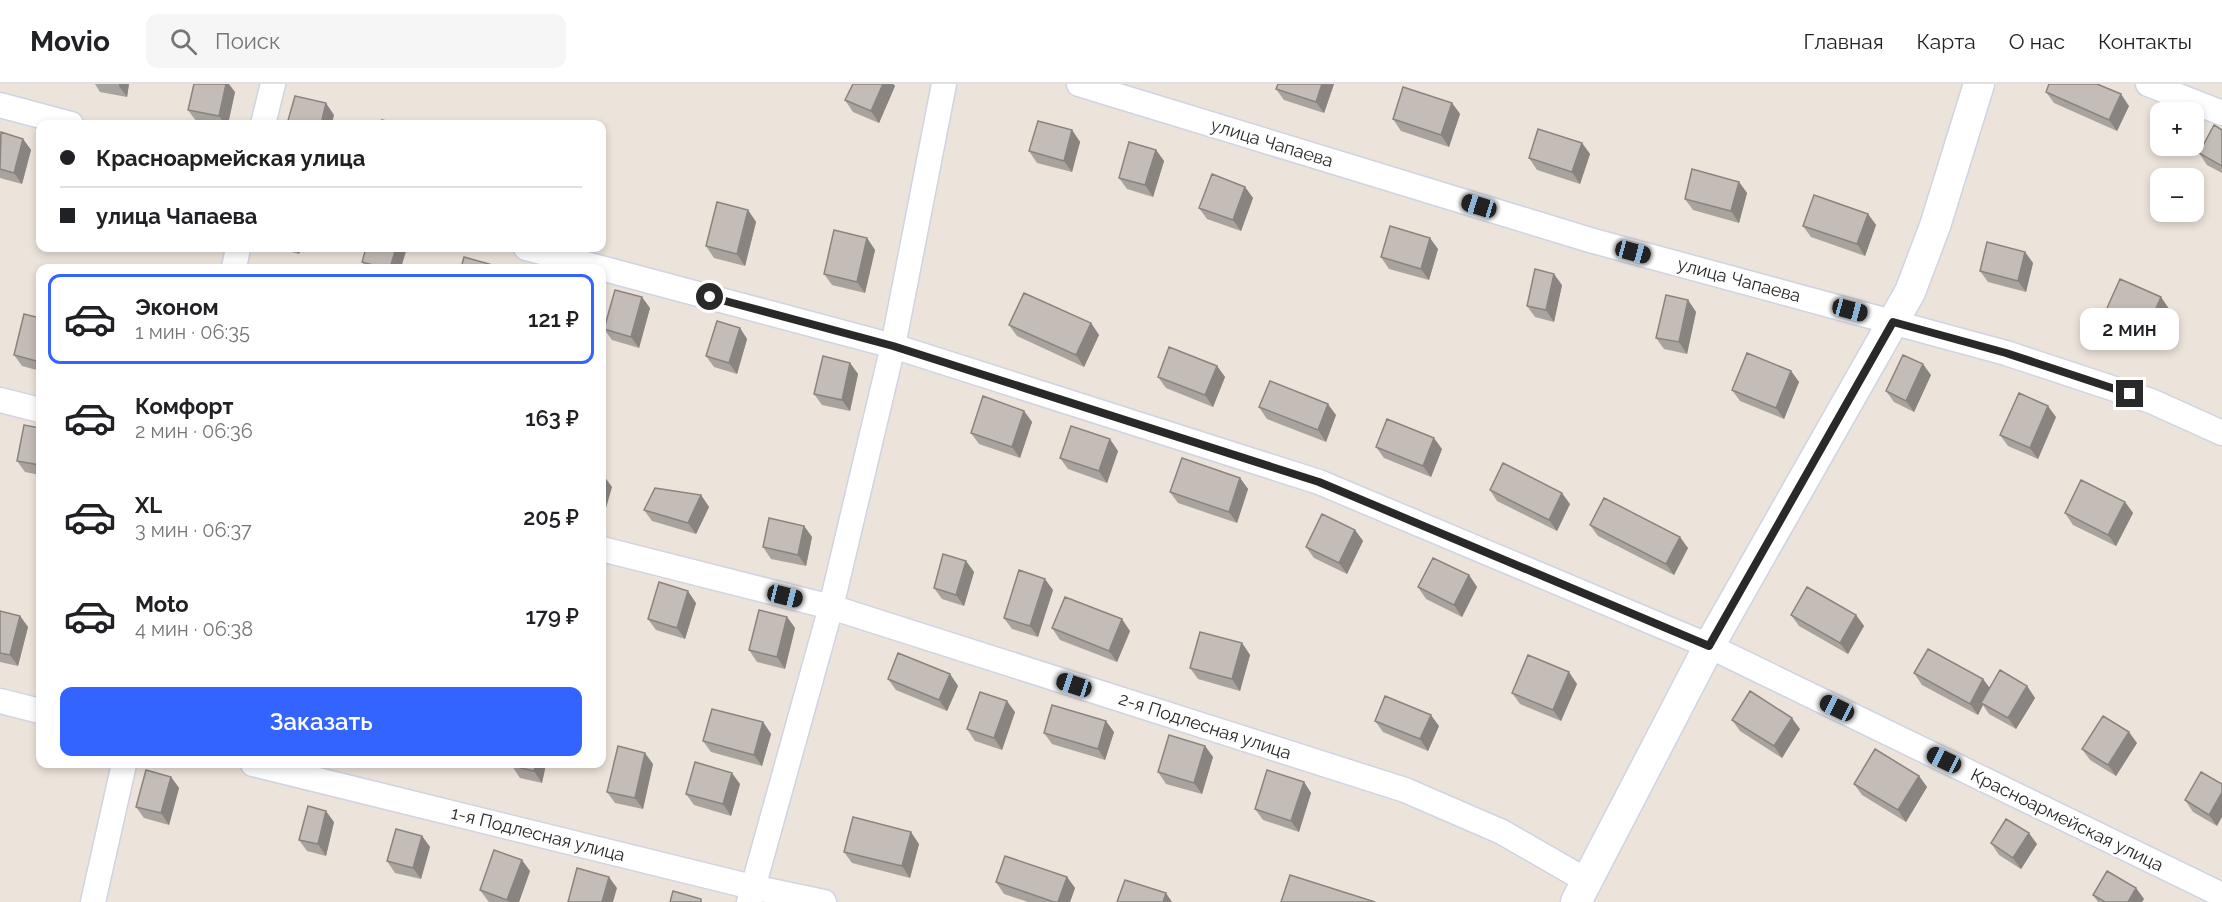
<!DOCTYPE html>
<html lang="ru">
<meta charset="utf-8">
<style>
body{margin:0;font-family:Raleway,sans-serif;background:#f6f6f6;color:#202124;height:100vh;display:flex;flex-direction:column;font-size:22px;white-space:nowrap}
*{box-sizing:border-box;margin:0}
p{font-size:20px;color:#757577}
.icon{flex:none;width:33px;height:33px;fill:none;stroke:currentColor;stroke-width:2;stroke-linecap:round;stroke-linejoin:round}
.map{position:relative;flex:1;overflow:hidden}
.details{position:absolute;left:36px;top:180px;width:570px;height:504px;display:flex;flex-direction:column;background:#fff;border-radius:12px;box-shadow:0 3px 9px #0003}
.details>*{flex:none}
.hud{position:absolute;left:36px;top:36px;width:570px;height:132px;border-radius:12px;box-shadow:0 3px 9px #0003;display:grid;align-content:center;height:132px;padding:0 24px;background:#fff}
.fabs{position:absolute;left:2150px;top:18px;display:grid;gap:12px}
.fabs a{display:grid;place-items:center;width:54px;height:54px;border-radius:12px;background:#fff;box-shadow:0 3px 9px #0003;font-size:30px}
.end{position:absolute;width:27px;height:27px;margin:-14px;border:8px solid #292929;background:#fff;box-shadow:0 0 0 3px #fff}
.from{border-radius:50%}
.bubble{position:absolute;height:42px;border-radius:12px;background:#fff;box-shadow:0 3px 9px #0003;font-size:20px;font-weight:600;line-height:42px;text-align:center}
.car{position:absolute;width:18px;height:36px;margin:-18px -9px;border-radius:8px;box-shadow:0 0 4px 2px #0007;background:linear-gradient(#222 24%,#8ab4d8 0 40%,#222 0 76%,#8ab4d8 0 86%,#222 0)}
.hud b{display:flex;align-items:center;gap:21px;height:57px;font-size:22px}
.hud b+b{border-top:2px solid #e0e0e0}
.hud i{width:15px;height:15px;background:#202124}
ul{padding:10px 0 0;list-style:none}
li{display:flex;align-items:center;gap:18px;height:90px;margin:0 12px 9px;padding:0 12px;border:3px solid transparent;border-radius:12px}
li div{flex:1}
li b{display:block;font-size:22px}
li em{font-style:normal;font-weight:600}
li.on{border-color:#3464ff}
li>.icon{width:54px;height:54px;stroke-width:1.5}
.button{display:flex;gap:12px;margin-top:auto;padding:12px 24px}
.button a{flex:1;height:69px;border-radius:12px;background:#3464ff;color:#fff;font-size:24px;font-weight:600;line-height:69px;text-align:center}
header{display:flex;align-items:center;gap:36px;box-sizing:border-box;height:84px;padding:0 30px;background:#fff;border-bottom:2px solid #e0e0e0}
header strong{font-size:28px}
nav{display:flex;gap:33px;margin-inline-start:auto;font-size:21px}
.search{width:420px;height:54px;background:#f6f6f6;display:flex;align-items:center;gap:15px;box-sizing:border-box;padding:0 21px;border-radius:12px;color:#757577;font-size:22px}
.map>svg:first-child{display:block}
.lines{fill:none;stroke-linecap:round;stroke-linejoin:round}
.minor-casing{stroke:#cfd4e3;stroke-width:27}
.tertiary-casing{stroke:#cfd4e3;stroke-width:33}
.minor{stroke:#fff;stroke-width:24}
.tertiary{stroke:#fff;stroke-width:30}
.wall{fill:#a9a39d}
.shaded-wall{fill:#898480}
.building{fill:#c4bdb7;stroke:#898480;stroke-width:1.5}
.route{stroke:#292929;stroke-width:8}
.labels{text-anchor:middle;stroke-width:5;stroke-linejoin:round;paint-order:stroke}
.street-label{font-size:18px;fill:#292929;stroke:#fff}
</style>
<header>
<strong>Movio</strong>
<div class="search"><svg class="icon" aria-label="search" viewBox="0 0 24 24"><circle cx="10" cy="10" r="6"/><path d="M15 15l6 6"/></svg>Поиск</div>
<nav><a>Главная</a><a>Карта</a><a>О нас</a><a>Контакты</a></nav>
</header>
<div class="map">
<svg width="2222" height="818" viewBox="0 0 2222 818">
<rect width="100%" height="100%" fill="#ece3da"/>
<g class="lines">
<defs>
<path id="minor" d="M 1079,0 L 1590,156 L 2006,269 L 2151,317 L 2222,349
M 2148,0 L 2222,29
M 0,21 L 71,40
M 263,40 L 273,0
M 526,164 L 893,262 L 1319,398 L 1709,562 L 2222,811
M 234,184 L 238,164
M 0,316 L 40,326
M 602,465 L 831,523 L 1405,706 L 1502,748 L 1587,797
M 0,617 L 40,627
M 253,680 L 752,803 L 824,818
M 93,818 L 124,680
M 749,818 L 831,523 L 893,262 L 944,0"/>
<path id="tertiary" d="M 1576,818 L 1709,562 L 1910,208 L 1935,142 L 1979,0"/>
</defs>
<use href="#minor" class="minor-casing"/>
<use href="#tertiary" class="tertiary-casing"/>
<use href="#minor" class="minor"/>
<use href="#tertiary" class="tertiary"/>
</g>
<path class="wall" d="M 95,0 L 129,0 L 127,13 L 100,8 Z
M 853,0 L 893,0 L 895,2 L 879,39 L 853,28 L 845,16 Z
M 1278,0 L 1334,0 L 1324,29 L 1284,16 L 1276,5 Z
M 235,8 L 228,40 L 212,40 L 196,37 L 188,26 Z
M 2046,8 L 2129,22 L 2117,47 L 2054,19 Z
M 1452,19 L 1460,30 L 1449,63 L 1401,47 L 1393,35 Z
M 1072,46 L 1080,58 L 1072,88 L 1037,79 L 1029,67 Z
M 2222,46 L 2222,89 L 2207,81 L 2199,69 Z
M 0,50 L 23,55 L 31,66 L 22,100 L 0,94 Z
M 1582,59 L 1590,70 L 1580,100 L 1537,86 L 1529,74 Z
M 1156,66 L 1164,77 L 1153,113 L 1127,105 L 1119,94 Z
M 1739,98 L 1747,109 L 1739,139 L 1693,126 L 1685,115 Z
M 1245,103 L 1253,114 L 1241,147 L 1207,135 L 1199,124 Z
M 748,126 L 756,138 L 745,182 L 714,174 L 706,162 Z
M 1868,130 L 1876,141 L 1865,172 L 1811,153 L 1803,142 Z
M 867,154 L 875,166 L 865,209 L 832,201 L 824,190 Z
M 276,164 L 301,164 L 299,170 Z
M 1438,165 L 1429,196 L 1389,185 L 1381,173 Z
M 2025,168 L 2033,179 L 2026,208 L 1988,198 L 1980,187 Z
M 362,178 L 401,184 L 366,184 Z
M 1562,201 L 1554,238 L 1535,233 L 1527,222 Z
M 2161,213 L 2169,225 L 2156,253 L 2115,235 L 2107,224 Z
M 1688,216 L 1696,228 L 1687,270 L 1664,265 L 1656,254 Z
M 650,224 L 639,264 L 612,256 L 604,245 Z
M 40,234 L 40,287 L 22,282 L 14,271 Z
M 1091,239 L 1099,251 L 1084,283 L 1017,252 L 1009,241 Z
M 740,244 L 747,255 L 737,290 L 714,283 L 706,272 Z
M 850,279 L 858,290 L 850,327 L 822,321 L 814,310 Z
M 1217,282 L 1225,293 L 1213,323 L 1166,304 L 1158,293 Z
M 1791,287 L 1799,298 L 1784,335 L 1740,317 L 1732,306 Z
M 1931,291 L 1914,328 L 1894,318 L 1886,307 Z
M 1259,323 L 1336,331 L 1326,358 L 1267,335 Z
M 1024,327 L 1032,338 L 1020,374 L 979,360 L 971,349 Z
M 2056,333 L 2038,375 L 2008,362 L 2000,351 Z
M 40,344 L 40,391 L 25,388 L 17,377 Z
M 1376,363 L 1442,365 L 1431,393 L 1384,374 Z
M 1118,367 L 1107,399 L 1068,385 L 1060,374 Z
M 1240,394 L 1248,405 L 1237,439 L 1178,419 L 1170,408 Z
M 1490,406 L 1570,420 L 1557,447 L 1497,417 Z
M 701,411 L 709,423 L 696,450 L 652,437 L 644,426 Z
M 2125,418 L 2133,429 L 2116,462 L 2073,441 L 2065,429 Z
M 1590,441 L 1688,464 L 1674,491 L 1598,452 Z
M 804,442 L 812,453 L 806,482 L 771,475 L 763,463 Z
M 1355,446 L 1363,457 L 1347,490 L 1314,474 L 1306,463 Z
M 966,477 L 974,488 L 964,522 L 942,515 L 934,504 Z
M 1469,491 L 1477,503 L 1462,533 L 1426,515 L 1418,503 Z
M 1053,506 L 1038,553 L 1012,545 L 1004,534 Z
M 696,519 L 685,555 L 656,546 L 648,535 Z
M 0,527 L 20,532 L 28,543 L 18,582 L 0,578 Z
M 1791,531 L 1856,531 L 1864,542 L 1848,570 L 1799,542 Z
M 787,533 L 795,544 L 785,585 L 757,578 L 749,566 Z
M 1052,544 L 1130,547 L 1117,578 L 1060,556 Z
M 1242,559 L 1250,571 L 1240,607 L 1198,595 L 1190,584 Z
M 1914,589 L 1983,595 L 1990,604 L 2027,602 L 2035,614 L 2016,645 L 1989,630 L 1983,621 L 1978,631 L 1922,601 Z
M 950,590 L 958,602 L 947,627 L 896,606 L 888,595 Z
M 1577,600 L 1561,637 L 1520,620 L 1512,609 Z
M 1015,628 L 1002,666 L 975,657 L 967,645 Z
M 1732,636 L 1800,645 L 1782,674 L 1740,647 Z
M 1375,637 L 1439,642 L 1428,667 L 1383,648 Z
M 763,638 L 771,650 L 762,682 L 711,668 L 703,657 Z
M 1114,648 L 1105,676 L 1052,660 L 1044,649 Z
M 2137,659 L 2116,692 L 2090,676 L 2082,665 Z
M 1205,662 L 1213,673 L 1202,710 L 1166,700 L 1158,688 Z
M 546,680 L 542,699 L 520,694 L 512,682 Z
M 653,680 L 643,725 L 615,719 L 607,708 Z
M 2201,688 L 2217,742 L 2193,728 L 2185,716 Z
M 1919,692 L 1927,703 L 1906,738 L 1862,711 L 1854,700 Z
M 171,693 L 179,704 L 169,741 L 144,734 L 136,723 Z
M 1304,698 L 1311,709 L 1299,748 L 1263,736 L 1255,725 Z
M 740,700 L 731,732 L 694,721 L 686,710 Z
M 334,738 L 326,772 L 307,767 L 299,756 Z
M 422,752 L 430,763 L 421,795 L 395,789 L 387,777 Z
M 1991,759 L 2037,760 L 2021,785 L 1999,771 Z
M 919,760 L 910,794 L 852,779 L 844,768 Z
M 530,787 L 519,818 L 489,818 L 488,817 L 480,806 Z
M 1067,793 L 1075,804 L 1070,818 L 1028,818 L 1004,810 L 996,798 Z
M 2136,804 L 2144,815 L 2142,818 L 2098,818 L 2093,811 Z"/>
<path class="shaded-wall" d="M 119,0 L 129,0 L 127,13 L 119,2 Z
M 226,0 L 229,0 L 235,8 L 228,40 L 225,40 L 219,32 Z
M 883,0 L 893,0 L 895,2 L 879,39 L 871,27 Z
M 1322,0 L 1334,0 L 1324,29 L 1316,18 Z
M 2121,10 L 2129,22 L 2117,47 L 2109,36 Z
M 326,19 L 334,31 L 332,40 L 321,40 Z
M 1452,19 L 1460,30 L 1449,63 L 1441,51 Z
M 1072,46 L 1080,58 L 1072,88 L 1064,77 Z
M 23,55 L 31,66 L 22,100 L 14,89 Z
M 1582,59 L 1590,70 L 1580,100 L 1572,88 Z
M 1156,66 L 1164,77 L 1153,113 L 1145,101 Z
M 1739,98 L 1747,109 L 1739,139 L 1731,127 Z
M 1245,103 L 1253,114 L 1241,147 L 1233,136 Z
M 748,126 L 756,138 L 745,182 L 737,170 Z
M 1868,130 L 1876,141 L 1865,172 L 1857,160 Z
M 867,154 L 875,166 L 865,209 L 857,198 Z
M 1430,154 L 1438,165 L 1429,196 L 1421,185 Z
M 295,164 L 301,164 L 299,170 Z
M 396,164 L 407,164 L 401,184 L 390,184 Z
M 2025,168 L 2033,179 L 2026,208 L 2018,197 Z
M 1554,190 L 1562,201 L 1554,238 L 1546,226 Z
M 642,213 L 650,224 L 639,264 L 631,253 Z
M 2161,213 L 2169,225 L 2156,253 L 2148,242 Z
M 1688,216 L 1696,228 L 1687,270 L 1679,258 Z
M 1091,239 L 1099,251 L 1084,283 L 1076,271 Z
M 740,244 L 747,255 L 737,290 L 729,279 Z
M 850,279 L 858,290 L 850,327 L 842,316 Z
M 1923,280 L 1931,291 L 1914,328 L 1906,317 Z
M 1217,282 L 1225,293 L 1213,323 L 1205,311 Z
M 1791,287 L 1799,298 L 1784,335 L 1776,324 Z
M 1328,320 L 1336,331 L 1326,358 L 1318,346 Z
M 2048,322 L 2056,333 L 2038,375 L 2030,364 Z
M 1024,327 L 1032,338 L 1020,374 L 1012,363 Z
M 1434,354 L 1442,365 L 1431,393 L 1423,382 Z
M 1110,355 L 1118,367 L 1107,399 L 1099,387 Z
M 604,392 L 612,403 L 604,431 L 602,427 L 602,401 Z
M 1240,394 L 1248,405 L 1237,439 L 1229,428 Z
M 1562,409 L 1570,420 L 1557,447 L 1549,436 Z
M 701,411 L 709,423 L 696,450 L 688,439 Z
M 2125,418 L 2133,429 L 2116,462 L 2108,451 Z
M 804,442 L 812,453 L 806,482 L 798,471 Z
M 1355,446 L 1363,457 L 1347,490 L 1339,479 Z
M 1680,453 L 1688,464 L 1674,491 L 1666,480 Z
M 966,477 L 974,488 L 964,522 L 956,511 Z
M 1469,491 L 1477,503 L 1462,533 L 1454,521 Z
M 1045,495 L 1053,506 L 1038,553 L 1030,542 Z
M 688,507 L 696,519 L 685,555 L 677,544 Z
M 1856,531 L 1864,542 L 1848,570 L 1840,559 Z
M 20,532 L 28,543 L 18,582 L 10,571 Z
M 787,533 L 795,544 L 785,585 L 777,573 Z
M 1122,535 L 1130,547 L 1117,578 L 1109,567 Z
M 1242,559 L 1250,571 L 1240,607 L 1232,595 Z
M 1569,588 L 1577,600 L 1561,637 L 1553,626 Z
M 950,590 L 958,602 L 947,627 L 939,616 Z
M 1983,595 L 1991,606 L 1981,619 L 1983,621 L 1978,631 L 1970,620 Z
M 2027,602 L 2035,614 L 2016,645 L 2008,634 Z
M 1007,617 L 1015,628 L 1002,666 L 994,654 Z
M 1431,631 L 1439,642 L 1428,667 L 1420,655 Z
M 1792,634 L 1800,645 L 1782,674 L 1774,662 Z
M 1106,637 L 1114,648 L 1105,676 L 1098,665 Z
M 763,638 L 771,650 L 762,682 L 754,671 Z
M 2129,648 L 2137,659 L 2116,692 L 2108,681 Z
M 1205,662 L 1213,673 L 1202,710 L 1194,699 Z
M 645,669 L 653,680 L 643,725 L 635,714 Z
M 536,680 L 546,680 L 542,699 L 534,687 Z
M 732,689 L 740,700 L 731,732 L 723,720 Z
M 1919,692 L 1927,703 L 1906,738 L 1898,726 Z
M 171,693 L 179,704 L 169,741 L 161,729 Z
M 1304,698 L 1311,709 L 1299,748 L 1291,737 Z
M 2222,708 L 2222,733 L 2217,742 L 2209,731 Z
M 326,727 L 334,738 L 326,772 L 318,760 Z
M 911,748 L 919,760 L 910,794 L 902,782 Z
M 2029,749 L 2037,760 L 2021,785 L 2013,774 Z
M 422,752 L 430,763 L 421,795 L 413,784 Z
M 522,776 L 530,787 L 519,818 L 509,818 L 507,816 Z
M 609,793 L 617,804 L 613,818 L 602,818 Z
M 1067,793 L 1075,804 L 1070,818 L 1058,818 Z
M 2136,804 L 2144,815 L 2142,818 L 2128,818 Z
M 1166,809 L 1172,818 L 1163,818 Z"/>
<path class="building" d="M 194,0 L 226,0 L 219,32 L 188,26 Z
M 853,0 L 883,0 L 871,27 L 845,16 Z
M 1278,0 L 1322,0 L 1316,18 L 1276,5 Z
M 2049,0 L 2097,0 L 2121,10 L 2109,36 L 2046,8 Z
M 1403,3 L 1452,19 L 1441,51 L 1393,35 Z
M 295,12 L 326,19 L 321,40 L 287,40 Z
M 382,36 L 398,40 L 381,40 Z
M 1038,37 L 1072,46 L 1064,77 L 1029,67 Z
M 2214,41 L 2222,46 L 2222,82 L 2199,69 Z
M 1538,45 L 1582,59 L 1572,88 L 1529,74 Z
M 1,48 L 23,55 L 14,89 L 0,85 Z
M 1129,58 L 1156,66 L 1145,101 L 1119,94 Z
M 1692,85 L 1739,98 L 1731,127 L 1685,115 Z
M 1212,90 L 1245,103 L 1233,136 L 1199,124 Z
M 1814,111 L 1868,130 L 1857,160 L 1803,142 Z
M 717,118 L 748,126 L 737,170 L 706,162 Z
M 1390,142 L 1430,154 L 1421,185 L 1381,173 Z
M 834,146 L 867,154 L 857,198 L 824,190 Z
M 1987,158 L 2025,168 L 2018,197 L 1980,187 Z
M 366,164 L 396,164 L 390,184 L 384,184 L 362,178 Z
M 464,173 L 496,182 L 495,184 L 461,184 Z
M 1535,185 L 1554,190 L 1546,226 L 1527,222 Z
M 2120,195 L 2161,213 L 2148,242 L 2107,224 Z
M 615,206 L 642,213 L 631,253 L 604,245 Z
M 1024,209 L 1091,239 L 1076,271 L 1009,241 Z
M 1666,211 L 1688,216 L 1679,258 L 1656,254 Z
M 24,230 L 40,234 L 40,278 L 14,271 Z
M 717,237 L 740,244 L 729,279 L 706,272 Z
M 1169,263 L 1217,282 L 1205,311 L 1158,293 Z
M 1747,269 L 1791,287 L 1776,324 L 1732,306 Z
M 1903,271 L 1923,280 L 1906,317 L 1886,307 Z
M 823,272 L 850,279 L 842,316 L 814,310 Z
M 1270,297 L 1328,320 L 1318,346 L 1259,323 Z
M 2019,309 L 2048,322 L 2030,364 L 2000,351 Z
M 983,312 L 1024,327 L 1012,363 L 971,349 Z
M 1387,335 L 1434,354 L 1423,382 L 1376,363 Z
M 24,341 L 40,344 L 40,381 L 17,377 Z
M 1071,342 L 1110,355 L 1099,387 L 1060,374 Z
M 1182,374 L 1240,394 L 1229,428 L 1170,408 Z
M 1503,379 L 1562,409 L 1549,436 L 1490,406 Z
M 602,391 L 604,392 L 602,401 Z
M 2081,396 L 2125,418 L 2108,451 L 2065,429 Z
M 655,404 L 701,411 L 688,439 L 644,426 Z
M 1604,414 L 1680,453 L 1666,480 L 1590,441 Z
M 1322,430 L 1355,446 L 1339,479 L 1306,463 Z
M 769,434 L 804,442 L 798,471 L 763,463 Z
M 943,470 L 966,477 L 956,511 L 934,504 Z
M 1433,474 L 1469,491 L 1454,521 L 1418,503 Z
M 1019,486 L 1045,495 L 1030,542 L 1004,534 Z
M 659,498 L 688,507 L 677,544 L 648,535 Z
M 1807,503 L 1856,531 L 1840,559 L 1791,531 Z
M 1065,513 L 1122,535 L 1109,567 L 1052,544 Z
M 759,526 L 787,533 L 777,573 L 749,566 Z
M 0,527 L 20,532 L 10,571 L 0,569 Z
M 1200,548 L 1242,559 L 1232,595 L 1190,584 Z
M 1928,565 L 1983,595 L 1970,620 L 1914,589 Z
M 898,569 L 950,590 L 939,616 L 888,595 Z
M 1528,571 L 1569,588 L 1553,626 L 1512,609 Z
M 2000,586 L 2027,602 L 2008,634 L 1981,619 Z
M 1750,607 L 1792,634 L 1774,662 L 1732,636 Z
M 980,608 L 1007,617 L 994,654 L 967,645 Z
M 1385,612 L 1431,631 L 1420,655 L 1375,637 Z
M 1052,621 L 1106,637 L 1098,665 L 1044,649 Z
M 712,625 L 763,638 L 754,671 L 703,657 Z
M 2103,632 L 2129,648 L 2108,681 L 2082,665 Z
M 1169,651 L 1205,662 L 1194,699 L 1158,688 Z
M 618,662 L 645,669 L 635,714 L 607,708 Z
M 1875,665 L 1919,692 L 1898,726 L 1854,700 Z
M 695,678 L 732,689 L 723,720 L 686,710 Z
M 512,680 L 536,680 L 534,687 L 512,682 Z
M 146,686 L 171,693 L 161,729 L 136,723 Z
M 1267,686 L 1304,698 L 1291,737 L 1255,725 Z
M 2201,688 L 2222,700 L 2222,708 L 2209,731 L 2185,716 Z
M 308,722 L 326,727 L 318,760 L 299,756 Z
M 853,733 L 911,748 L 902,782 L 844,768 Z
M 2006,735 L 2029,749 L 2013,774 L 1991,759 Z
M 396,745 L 422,752 L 413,784 L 387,777 Z
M 494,766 L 522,776 L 507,816 L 480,806 Z
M 1005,772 L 1067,793 L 1058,818 L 1054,818 L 996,798 Z
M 577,784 L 609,793 L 602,818 L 568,818 Z
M 2107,787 L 2136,804 L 2128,818 L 2105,818 L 2093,811 Z
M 1290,791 L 1375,818 L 1281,818 Z
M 1125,796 L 1166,809 L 1163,818 L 1117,818 Z
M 673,807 L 701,815 L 701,818 L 670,818 Z"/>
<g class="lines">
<path class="route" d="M 710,213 L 893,262 L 1319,398 L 1709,562 L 1893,238 L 2006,269 L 2130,310"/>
</g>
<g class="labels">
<g class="street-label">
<text transform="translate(1272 59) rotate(17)" y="6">улица Чапаева</text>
<text transform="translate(1739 196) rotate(15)" y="6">улица Чапаева</text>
<text transform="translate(1205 642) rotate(18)" y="6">2-я Подлесная улица</text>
<text transform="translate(2067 736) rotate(26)" y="6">Красноармейская улица</text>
<text transform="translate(538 750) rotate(14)" y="6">1-я Подлесная улица</text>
</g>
</g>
</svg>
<div class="fabs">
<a>+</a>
<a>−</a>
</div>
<i class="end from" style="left:710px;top:213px"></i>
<i class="end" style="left:2130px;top:310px"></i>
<div class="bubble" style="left:2080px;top:224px;width:99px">2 мин</div>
<i class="car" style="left:1479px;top:122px;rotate:287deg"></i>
<i class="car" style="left:1633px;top:168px;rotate:105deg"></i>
<i class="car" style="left:1850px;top:226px;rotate:105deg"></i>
<i class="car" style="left:785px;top:512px;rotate:104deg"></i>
<i class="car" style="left:1074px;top:601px;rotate:288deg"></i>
<i class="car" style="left:1837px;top:624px;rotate:296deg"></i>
<i class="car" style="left:1944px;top:676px;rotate:296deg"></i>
<div class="hud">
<b><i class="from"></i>Красноармейская улица</b>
<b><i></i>улица Чапаева</b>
</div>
<section class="details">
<ul>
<li class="on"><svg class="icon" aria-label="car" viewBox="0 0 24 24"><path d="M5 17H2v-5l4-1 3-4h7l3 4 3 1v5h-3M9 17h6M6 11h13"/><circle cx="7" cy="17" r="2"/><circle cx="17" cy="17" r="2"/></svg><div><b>Эконом</b><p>1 мин · 06:35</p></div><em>121 ₽</em></li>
<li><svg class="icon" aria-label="car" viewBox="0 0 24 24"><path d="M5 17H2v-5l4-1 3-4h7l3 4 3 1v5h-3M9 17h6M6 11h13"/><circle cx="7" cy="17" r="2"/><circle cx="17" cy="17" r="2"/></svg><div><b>Комфорт</b><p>2 мин · 06:36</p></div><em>163 ₽</em></li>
<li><svg class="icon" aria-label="car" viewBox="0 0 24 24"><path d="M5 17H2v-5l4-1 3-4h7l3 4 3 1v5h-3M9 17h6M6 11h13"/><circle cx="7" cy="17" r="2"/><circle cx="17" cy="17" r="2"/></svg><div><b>XL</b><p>3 мин · 06:37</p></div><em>205 ₽</em></li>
<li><svg class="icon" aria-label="car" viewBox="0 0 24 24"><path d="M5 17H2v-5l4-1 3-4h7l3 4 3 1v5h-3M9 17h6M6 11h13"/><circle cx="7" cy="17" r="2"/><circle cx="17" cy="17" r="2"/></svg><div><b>Moto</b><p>4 мин · 06:38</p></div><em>179 ₽</em></li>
</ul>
<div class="button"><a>Заказать</a></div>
</section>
</div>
